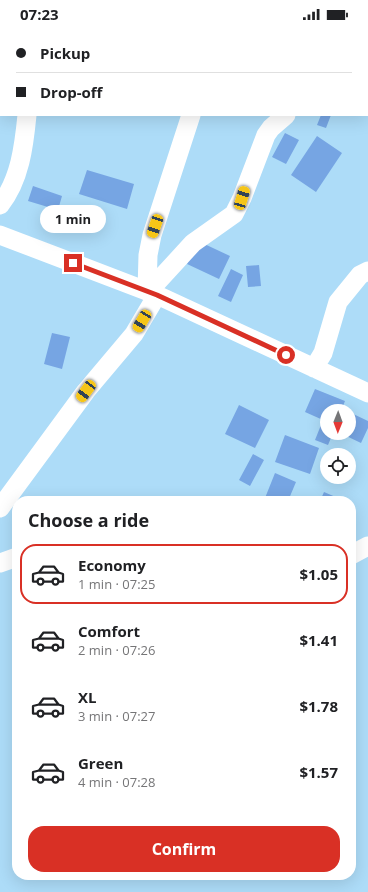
<!DOCTYPE html>
<meta charset="utf-8">
<style>
body{margin:0;font-family:"Open Sans",sans-serif;background:#f2f2f2;color:#202124;height:100vh;display:flex;flex-direction:column;font-size:15px;white-space:nowrap}
*{box-sizing:border-box;margin:0}
p{font-size:13px;color:#757577}
.icon{flex:none;width:22px;height:22px;fill:none;stroke:currentColor;stroke-width:2;stroke-linecap:round;stroke-linejoin:round}
.map{position:relative;flex:1;overflow:hidden}
.side{position:absolute;left:12px;top:468px;width:344px;height:384px;display:flex;flex-direction:column;background:#fff;border-radius:16px;box-shadow:0 4px 16px #0002}
.side>*{flex:none}
.banner{position:absolute;left:0px;top:0px;width:368px;height:88px;box-shadow:0 4px 16px #0002;display:grid;align-content:center;height:88px;padding:0 16px;background:#fff}
.needle{width:26px;rotate:181deg}
.buttons{position:absolute;left:320px;top:376px;display:grid;gap:8px}
.buttons a{display:grid;place-items:center;width:36px;height:36px;border-radius:50%;background:#fff;box-shadow:0 4px 16px #0002;font-size:20px}
.end{position:absolute;width:18px;height:18px;margin:-9px;border:5px solid #d93025;background:#fff;box-shadow:0 0 0 2px #fff}
.from{border-radius:50%}
.bubble{position:absolute;height:28px;border-radius:14px;background:#fff;box-shadow:0 4px 16px #0002;font-size:13px;font-weight:700;line-height:28px;text-align:center}
.car{position:absolute;width:12px;height:24px;margin:-12px -6px;border-radius:5px;box-shadow:0 0 3px 1px #0007;background:linear-gradient(#f5c518 24%,#345 0 40%,#f5c518 0 76%,#345 0 86%,#f5c518 0)}
.banner b{display:flex;align-items:center;gap:14px;height:38px;font-size:15px}
.banner b+b{border-top:1px solid #e0e0e0}
.banner i{width:10px;height:10px;background:#202124}
ul{padding:0;list-style:none}
li{display:flex;align-items:center;gap:12px;height:60px;margin:0 8px 6px;padding:0 8px;border:2px solid transparent;border-radius:16px}
li div{flex:1}
li b{display:block;font-size:15px}
li em{font-style:normal;font-weight:700}
li.active{border-color:#d93025}
li>.icon{width:36px;height:36px;stroke-width:1.5}
h2{padding:0 16px;font-size:18px;line-height:48px}
.cta{display:flex;gap:8px;margin-top:auto;padding:8px 16px}
.cta a{flex:1;height:46px;border-radius:16px;background:#d93025;color:#fff;font-size:16px;font-weight:700;line-height:46px;text-align:center}
.status{display:flex;justify-content:space-between;align-items:center;height:28px;padding:0 20px;background:#fff;direction:ltr}
.status svg{height:11px;fill:currentColor}
.map>svg:first-child{display:block}
.building{fill:#76a5e3}
.lines{fill:none;stroke-linecap:round;stroke-linejoin:round}
.minor{stroke:#fff;stroke-width:19}
.route{stroke:#d93025;stroke-width:5}
</style>
<div class="status"><b>07:23</b><svg viewBox="0 0 49 12"><path d="M0 12V9h3v3zM5 12V6h3v6zM10 12V3h3v9zM15 12V0h3v12zM26 1h20v11H26zM47 4h2v5h-2z"/></svg></div>
<div class="map">
<svg width="368" height="864" viewBox="0 0 368 864">
<rect width="100%" height="100%" fill="#addcf8"/>
<path class="building" d="M 321,87 L 331,87 L 326,100 L 317,97 Z
M 285,105 L 299,112 L 286,136 L 272,129 Z
M 317,108 L 342,125 L 316,164 L 291,147 Z
M 87,142 L 134,156 L 127,181 L 79,166 Z
M 33,158 L 62,168 L 58,182 L 28,173 Z
M 198,213 L 230,228 L 219,251 L 187,236 Z
M 259,237 L 261,258 L 248,259 L 246,238 Z
M 231,241 L 243,247 L 231,274 L 218,268 Z
M 52,305 L 70,309 L 62,341 L 44,336 Z
M 315,361 L 345,373 L 341,383 L 327,383 L 327,405 L 333,405 L 328,417 L 315,412 L 323,392 L 305,384 Z
M 239,377 L 269,392 L 255,420 L 225,406 Z
M 349,384 L 368,393 L 368,400 L 361,415 L 340,405 L 349,405 Z
M 285,407 L 319,420 L 310,446 L 275,434 Z
M 253,426 L 264,432 L 250,458 L 239,452 Z
M 275,445 L 296,454 L 288,473 L 273,473 L 265,470 Z
M 324,464 L 345,473 L 320,473 Z"/>
<g class="lines">
<path class="minor" d="M 203,0 L 203,1
M 36,1 L 36,0
M 219,1 L 219,0
M 367,14 L 368,13
M 0,177 C 20,152 24,118 27,87
M 0,207 L 157,267 L 368,365
M 147,263 L 148,227 L 152,207 L 191,87
M 148,264 L 193,215 L 234,186 L 242,170 L 266,107 L 271,100 L 286,87
M 314,340 L 323,325 L 338,274 L 360,247 L 368,243
M 0,480 L 86,363 L 134,306 L 157,267
M 351,527 L 368,518
M 0,535 L 17,529"/>
</g>
<g class="lines">
<path class="route" d="M 73,235 L 157,267 L 286,327"/>
</g>
</svg>
<div class="buttons">
<a><svg class="needle" viewBox="-14 -14 28 28"><path d="M0-13l5 13h-10z" fill="#e53935"/><path d="M0 13l5-13h-10z" fill="#757577"/></svg></a>
<a><svg class="icon" aria-label="locate" viewBox="0 0 24 24"><circle cx="12" cy="12" r="6"/><path d="M12 2v4M12 18v4M2 12h4M18 12h4"/></svg></a>
</div>
<i class="end from" style="left:286px;top:327px"></i>
<i class="end" style="left:73px;top:235px"></i>
<div class="bubble" style="left:40px;top:177px;width:66px">1 min</div>
<i class="car" style="left:242px;top:170px;rotate:17deg"></i>
<i class="car" style="left:155px;top:198px;rotate:199deg"></i>
<i class="car" style="left:142px;top:293px;rotate:211deg"></i>
<i class="car" style="left:86px;top:363px;rotate:217deg"></i>
<div class="banner">
<b><i class="from"></i>Pickup</b>
<b><i></i>Drop-off</b>
</div>
<section class="side">
<h2>Choose a ride</h2>
<ul>
<li class="active"><svg class="icon" aria-label="car" viewBox="0 0 24 24"><path d="M5 17H2v-5l4-1 3-4h7l3 4 3 1v5h-3M9 17h6M6 11h13"/><circle cx="7" cy="17" r="2"/><circle cx="17" cy="17" r="2"/></svg><div><b>Economy</b><p>1 min · 07:25</p></div><em>$1.05</em></li>
<li><svg class="icon" aria-label="car" viewBox="0 0 24 24"><path d="M5 17H2v-5l4-1 3-4h7l3 4 3 1v5h-3M9 17h6M6 11h13"/><circle cx="7" cy="17" r="2"/><circle cx="17" cy="17" r="2"/></svg><div><b>Comfort</b><p>2 min · 07:26</p></div><em>$1.41</em></li>
<li><svg class="icon" aria-label="car" viewBox="0 0 24 24"><path d="M5 17H2v-5l4-1 3-4h7l3 4 3 1v5h-3M9 17h6M6 11h13"/><circle cx="7" cy="17" r="2"/><circle cx="17" cy="17" r="2"/></svg><div><b>XL</b><p>3 min · 07:27</p></div><em>$1.78</em></li>
<li><svg class="icon" aria-label="car" viewBox="0 0 24 24"><path d="M5 17H2v-5l4-1 3-4h7l3 4 3 1v5h-3M9 17h6M6 11h13"/><circle cx="7" cy="17" r="2"/><circle cx="17" cy="17" r="2"/></svg><div><b>Green</b><p>4 min · 07:28</p></div><em>$1.57</em></li>
</ul>
<div class="cta"><a>Confirm</a></div>
</section>
</div>
